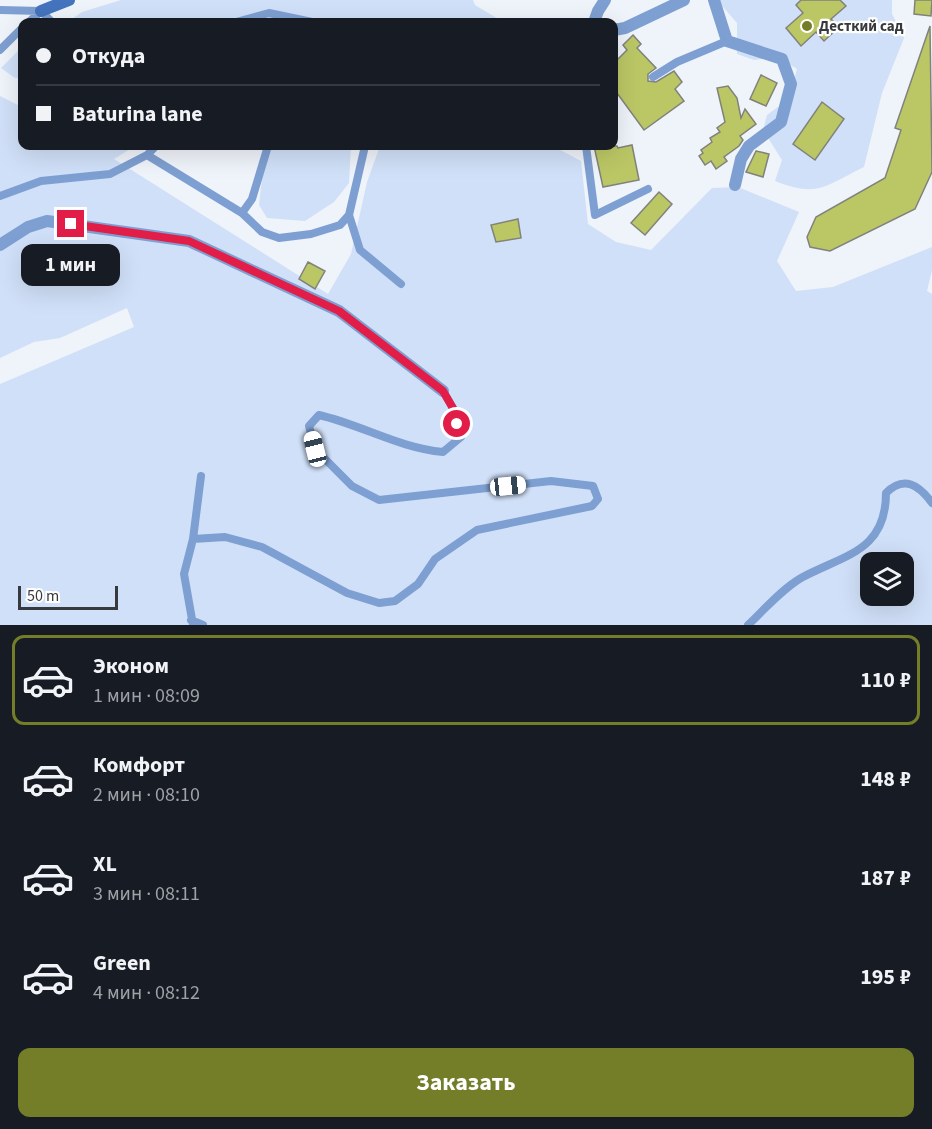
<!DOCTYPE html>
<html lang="ru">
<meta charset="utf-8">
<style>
body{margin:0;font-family:"Source Sans 3",sans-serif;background:#20242c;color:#f1f3f6;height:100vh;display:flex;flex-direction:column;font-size:22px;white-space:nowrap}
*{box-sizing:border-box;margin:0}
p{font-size:20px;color:#9ea1a6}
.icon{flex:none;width:33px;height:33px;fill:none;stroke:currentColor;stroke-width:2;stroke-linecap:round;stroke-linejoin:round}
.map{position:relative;height:625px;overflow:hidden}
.sheet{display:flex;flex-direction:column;background:#171b24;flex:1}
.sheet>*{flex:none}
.banner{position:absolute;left:18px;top:18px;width:600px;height:132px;border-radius:12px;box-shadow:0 6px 24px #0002;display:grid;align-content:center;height:132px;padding:0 18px;background:#171b24}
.fabs{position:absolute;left:860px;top:552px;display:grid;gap:12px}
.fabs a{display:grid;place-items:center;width:54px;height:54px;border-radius:12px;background:#171b24;box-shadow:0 6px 24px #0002;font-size:30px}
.scale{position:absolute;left:18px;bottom:15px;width:100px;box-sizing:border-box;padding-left:6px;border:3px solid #37393c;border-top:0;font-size:16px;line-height:21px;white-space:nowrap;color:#37393c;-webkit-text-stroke:4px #fff;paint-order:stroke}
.end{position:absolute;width:27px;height:27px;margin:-14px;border:8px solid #e11d48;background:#fff;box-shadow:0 0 0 3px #fff}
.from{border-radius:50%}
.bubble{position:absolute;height:42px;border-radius:12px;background:#171b24;box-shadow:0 6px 24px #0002;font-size:20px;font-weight:700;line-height:42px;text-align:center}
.car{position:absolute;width:18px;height:36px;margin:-18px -9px;border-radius:8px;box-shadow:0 0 4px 2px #0007;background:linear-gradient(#fff 24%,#345 0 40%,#fff 0 76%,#345 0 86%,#fff 0)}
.banner b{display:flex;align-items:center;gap:21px;height:57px;font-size:22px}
.banner b+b{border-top:2px solid #363941}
.banner i{width:15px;height:15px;background:#f1f3f6}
ul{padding:10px 0 0;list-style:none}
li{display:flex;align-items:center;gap:18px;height:90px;margin:0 12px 9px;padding:0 6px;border:3px solid transparent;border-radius:12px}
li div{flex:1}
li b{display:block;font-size:22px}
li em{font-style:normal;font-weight:700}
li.selected{border-color:#747d28}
li>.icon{width:54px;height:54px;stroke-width:1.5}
.primary-button{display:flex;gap:12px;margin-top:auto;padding:12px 18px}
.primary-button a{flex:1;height:69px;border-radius:12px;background:#747d28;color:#fff;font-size:24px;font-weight:700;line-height:69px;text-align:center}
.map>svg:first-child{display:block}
.green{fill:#d0e0f8;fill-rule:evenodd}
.building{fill:#bbc765;stroke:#81827b;stroke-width:1.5}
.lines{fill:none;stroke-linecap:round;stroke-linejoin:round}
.lane{stroke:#7e9fd1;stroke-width:8}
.street{stroke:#7e9fd1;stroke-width:12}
.secondary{stroke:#4474bd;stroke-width:12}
.route{stroke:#e11d48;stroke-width:8}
.poi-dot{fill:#747d28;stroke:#fff;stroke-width:2}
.labels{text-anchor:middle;stroke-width:4.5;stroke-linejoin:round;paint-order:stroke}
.poi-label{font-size:15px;font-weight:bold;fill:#37393c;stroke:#fff;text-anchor:start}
</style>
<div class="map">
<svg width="932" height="625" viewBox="0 0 932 625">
<rect width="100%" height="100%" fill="#eff3fa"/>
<path class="green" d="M 121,0 L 473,0 L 475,5 L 500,20 L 499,22 L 68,22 L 82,12 Z
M 717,0 L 801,0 L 796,5 L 803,13 L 786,28 L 801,45 L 816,32 L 824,40 L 839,28 L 831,19 L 845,6 L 840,0 L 892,0 L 892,14 L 904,38 L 882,93 L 864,167 C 825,186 818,198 775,181 L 782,160 L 763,130 L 767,115 L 789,99 L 797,69 L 778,57 L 754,60 L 737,54 L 737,23 Z
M 22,47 L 22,78 L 15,78 L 1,68 Z
M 0,96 L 22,107 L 22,146 L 135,146 L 114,159 L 328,294 L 351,254 L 367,182 L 380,146 L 553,146 L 581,161 L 588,224 L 616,242 L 651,250 L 712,188 L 738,187 L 799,212 L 777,261 L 796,291 L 833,287 L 932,247 L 932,270 L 927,291 L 932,294 L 932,625 L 0,625 L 0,384 L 134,327 L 127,308 L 60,338 L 34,342 L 0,358 ZM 870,562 L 903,562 L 903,596 L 870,596 Z
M 272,146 L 351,146 L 349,183 L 334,202 L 305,221 L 267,218 L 259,205 L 262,178 Z"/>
<path class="building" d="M 801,0 L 840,0 L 846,6 L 831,19 L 839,27 L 824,41 L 816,32 L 801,46 L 786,28 L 803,13 L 796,5 Z
M 915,0 L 932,0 L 931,16 L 914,14 Z
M 930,26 L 932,172 L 915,209 L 830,251 L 810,247 L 807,237 L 816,217 L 885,178 L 901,130 L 895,128 Z
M 633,35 L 641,44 L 637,48 L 656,68 L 648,74 L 648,81 L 656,82 L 674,71 L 682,82 L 675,89 L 684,101 L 644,130 L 614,89 L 614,63 L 627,50 L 623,45 Z
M 761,75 L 777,83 L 766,106 L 750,99 Z
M 728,86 L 737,98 L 741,118 L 745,109 L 756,124 L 740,136 L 743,140 L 739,146 L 724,157 L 727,161 L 716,169 L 711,161 L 705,165 L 699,156 L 703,153 L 701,150 L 712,142 L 710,138 L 720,132 L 717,128 L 725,122 L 717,88 Z
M 822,102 L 844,119 L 815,160 L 793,144 Z
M 632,145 L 639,180 L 603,187 L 594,146 L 617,146 L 618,148 Z
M 756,151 L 769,154 L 763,177 L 746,172 Z
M 659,192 L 672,204 L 645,235 L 631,223 Z
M 518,219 L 521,238 L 496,242 L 491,225 Z
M 308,262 L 325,271 L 315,289 L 299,279 Z"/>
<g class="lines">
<path class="lane" d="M 0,10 L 41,11
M 41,11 L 52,22
M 29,22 L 41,11
M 236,22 L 269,13 L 312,22
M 0,50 L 22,28
M 653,77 L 677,62 L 727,41
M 156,146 L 147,155 L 242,213 L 262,232 L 279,238 L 311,234 L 340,225 L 349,215 L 365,146
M 586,146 L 595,215 L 648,189
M 0,196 L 41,181 L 110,174 L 147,155
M 242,213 L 252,199 L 268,146
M 349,215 L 360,250 L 401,284
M 193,539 L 225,537 L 262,547 L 347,593 L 379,603 L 395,601 L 418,584 L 435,559 L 477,530 L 592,506 L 598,499 L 593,486 L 551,481 L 379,500 L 352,486 L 315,449 L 309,426 L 319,415 C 362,425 399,448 443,452 L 461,437 L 454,410 L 443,391
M 191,620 L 203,625
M 193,625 L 184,574 L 193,539 L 201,476
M 748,625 C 765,609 781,590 801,578 C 843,555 886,552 886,493 C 904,475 919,485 932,503"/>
<path class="street" d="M 714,0 L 727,41 L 782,59 L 791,84 L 781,122 L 749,146 L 741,159 L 735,185
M 594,22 L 598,11 L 605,0
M 614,30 L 625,28 L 684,0
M 0,245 L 28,227 L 47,221 L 189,241 L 339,311 L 443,391"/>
<path class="secondary" d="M 41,11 L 69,0"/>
</g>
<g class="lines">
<path class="route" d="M 71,224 L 189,241 L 339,311 L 443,391 L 454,410 L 457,424"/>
</g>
<circle class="poi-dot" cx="807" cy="26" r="6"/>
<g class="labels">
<g class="poi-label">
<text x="819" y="31">Десткий сад</text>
</g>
</g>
</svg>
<div class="fabs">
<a><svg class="icon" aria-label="layers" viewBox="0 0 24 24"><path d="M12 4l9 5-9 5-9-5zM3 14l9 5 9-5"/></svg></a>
</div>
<div class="scale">50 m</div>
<i class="end from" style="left:457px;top:424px"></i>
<i class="end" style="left:71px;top:224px"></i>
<div class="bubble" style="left:21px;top:244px;width:99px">1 мин</div>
<i class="car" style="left:315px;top:449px;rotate:346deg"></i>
<i class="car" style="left:508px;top:486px;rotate:84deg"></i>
<div class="banner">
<b><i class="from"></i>Откуда</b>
<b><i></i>Baturina lane</b>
</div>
</div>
<section class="sheet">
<ul>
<li class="selected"><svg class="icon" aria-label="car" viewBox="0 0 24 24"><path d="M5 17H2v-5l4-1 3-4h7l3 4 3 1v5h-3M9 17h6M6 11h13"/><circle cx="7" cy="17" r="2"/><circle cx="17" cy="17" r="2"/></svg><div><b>Эконом</b><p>1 мин · 08:09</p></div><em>110 ₽</em></li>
<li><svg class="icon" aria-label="car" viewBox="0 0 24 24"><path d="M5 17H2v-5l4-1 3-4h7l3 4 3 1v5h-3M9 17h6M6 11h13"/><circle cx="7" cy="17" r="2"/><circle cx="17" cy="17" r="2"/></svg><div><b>Комфорт</b><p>2 мин · 08:10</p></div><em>148 ₽</em></li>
<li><svg class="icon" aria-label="car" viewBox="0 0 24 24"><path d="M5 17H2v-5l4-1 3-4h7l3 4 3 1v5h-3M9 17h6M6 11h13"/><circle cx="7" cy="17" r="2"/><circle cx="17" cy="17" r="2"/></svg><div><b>XL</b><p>3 мин · 08:11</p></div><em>187 ₽</em></li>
<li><svg class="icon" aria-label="car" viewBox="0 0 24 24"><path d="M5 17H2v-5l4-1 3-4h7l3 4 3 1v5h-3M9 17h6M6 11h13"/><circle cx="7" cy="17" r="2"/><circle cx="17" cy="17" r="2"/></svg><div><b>Green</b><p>4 мин · 08:12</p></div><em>195 ₽</em></li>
</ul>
<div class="primary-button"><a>Заказать</a></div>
</section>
